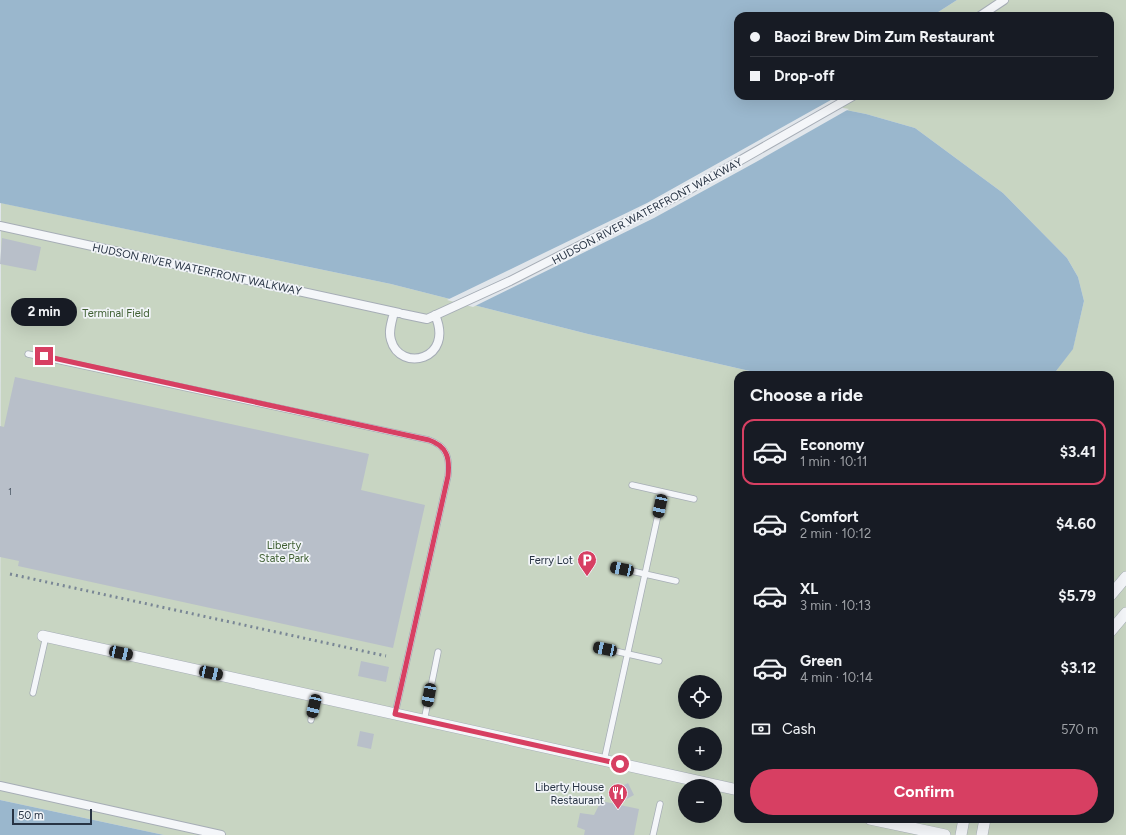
<!DOCTYPE html>
<meta charset="utf-8">
<style>
body{margin:0;font-family:Figtree,sans-serif;background:#20242c;color:#f1f3f6;height:100vh;display:flex;flex-direction:column;font-size:15px;white-space:nowrap}
*{box-sizing:border-box;margin:0}
p{font-size:13px;color:#9ea1a6}
.icon{flex:none;width:22px;height:22px;fill:none;stroke:currentColor;stroke-width:2;stroke-linecap:round;stroke-linejoin:round}
.map{position:relative;flex:1;overflow:hidden}
.sheet{position:absolute;left:734px;top:371px;width:380px;height:452px;display:flex;flex-direction:column;background:#171b24;border-radius:12px;box-shadow:0 4px 16px #0002}
.sheet>*{flex:none}
.top-card{position:absolute;left:734px;top:12px;width:380px;height:88px;border-radius:12px;box-shadow:0 4px 16px #0002;display:grid;align-content:center;height:88px;padding:0 16px;background:#171b24}
.tools{position:absolute;left:678px;top:675px;display:grid;gap:8px}
.tools a{display:grid;place-items:center;width:44px;height:44px;border-radius:50%;background:#171b24;box-shadow:0 4px 16px #0002;font-size:20px}
.scale{position:absolute;left:12px;bottom:10px;width:80px;box-sizing:border-box;padding-left:4px;border:2px solid #283444;border-top:0;font-size:11px;line-height:14px;white-space:nowrap;color:#283444;-webkit-text-stroke:3px #f1f4f8;paint-order:stroke}
.end{position:absolute;width:18px;height:18px;margin:-9px;border:5px solid #d73f62;background:#fff;box-shadow:0 0 0 2px #fff}
.from{border-radius:50%}
.bubble{position:absolute;height:28px;border-radius:14px;background:#171b24;box-shadow:0 4px 16px #0002;font-size:13px;font-weight:700;line-height:28px;text-align:center}
.car{position:absolute;width:12px;height:24px;margin:-12px -6px;border-radius:5px;box-shadow:0 0 3px 1px #0007;background:linear-gradient(#222 24%,#8ab4d8 0 40%,#222 0 76%,#8ab4d8 0 86%,#222 0)}
.top-card b{display:flex;align-items:center;gap:14px;height:38px;font-size:15px}
.top-card b+b{border-top:1px solid #363941}
.top-card i{width:10px;height:10px;background:#f1f3f6}
ul{padding:0;list-style:none}
li{display:flex;align-items:center;gap:12px;height:66px;margin:0 8px 6px;padding:0 8px;border:2px solid transparent;border-radius:12px}
li div{flex:1}
li b{display:block;font-size:15px}
li em{font-style:normal;font-weight:700}
li.current{border-color:#d73f62}
li>.icon{width:36px;height:36px;stroke-width:1.5}
h2{padding:0 16px;font-size:18px;line-height:48px}
.pay{display:flex;align-items:center;gap:10px;height:44px;padding:0 16px;font-size:15px}
.pay p{margin-inline-start:auto}
.button{display:flex;gap:8px;margin-top:auto;padding:8px 16px}
.button a{flex:1;height:46px;border-radius:24px;background:#d73f62;color:#fff;font-size:16px;font-weight:700;line-height:46px;text-align:center}
.map>svg:first-child{display:block}
.green{fill:#c8d5c2;fill-rule:evenodd}
.water{fill:#9ab7cd}
.pier{fill:#e1e6eb}
.building{fill:#b8bfc9}
.lines{fill:none;stroke-linecap:round;stroke-linejoin:round}
.service-casing{stroke:#a6adb6;stroke-width:7}
.pedestrian-casing{stroke:#a6adb6;stroke-width:10}
.minor-casing{stroke:#a6adb6;stroke-width:12}
.service{stroke:#f4f6f9;stroke-width:5.5}
.pedestrian{stroke:#f4f6f9;stroke-width:8}
.minor{stroke:#f4f6f9;stroke-width:11}
.rail{stroke:#798695;stroke-width:3;stroke-dasharray:2 4;stroke-linecap:butt}
.route{stroke:#d73f62;stroke-width:5}
.labels{text-anchor:middle;stroke-width:3.5;stroke-linejoin:round;paint-order:stroke}
.number-label{font-size:9px;fill:#4c5765}
.street-label{font-size:11px;fill:#283444;stroke:#f1f4f8}
.park-label{font-size:11px;fill:#406034;stroke:#f1f4f8}
.poi-label{font-size:11px;fill:#283444;stroke:#f1f4f8;text-anchor:end}
</style>
<div class="map">
<svg width="1126" height="835" viewBox="0 0 1126 835">
<rect width="100%" height="100%" fill="#e1e6eb"/>
<path class="green" d="M 957,0 L 1126,0 L 1126,835 L 164,835 L 0,800 L 1,203 L 391,284 L 588,334 L 767,375 L 738,375 L 738,819 L 1110,819 L 1110,375 L 1053,375 L 1073,348 L 1084,301 L 1078,277 L 1067,258 L 1003,193 L 915,128 L 866,114 L 841,109 L 837,96 L 1110,96 L 1110,16 L 932,16 ZM 685,682 L 715,682 L 715,712 L 685,712 ZM 685,734 L 715,734 L 715,764 L 685,764 ZM 685,786 L 715,786 L 715,816 L 685,816 Z"/>
<path class="water" d="M 0,0 L 957,0 L 932,16 L 738,16 L 738,96 L 837,96 L 841,109 L 866,114 L 915,128 L 1003,193 L 1067,258 L 1078,277 L 1084,301 L 1073,349 L 1053,375 L 767,375 L 588,334 L 391,284 L 0,203 Z
M 0,800 L 164,835 L 0,835 Z"/>
<path class="pier" d="M 838,96 L 843,108 L 849,109 L 756,162 L 654,218 L 473,307 L 447,300 L 647,203 Z"/>
<path class="building" d="M 2,238 L 41,247 L 36,271 L 0,264 Z
M 15,377 L 369,454 L 361,490 L 425,505 L 393,648 L 18,566 L 19,561 L 0,557 L 0,426 L 4,427 Z
M 361,661 L 389,667 L 386,682 L 358,676 Z
M 360,731 L 374,734 L 371,749 L 357,746 Z
M 628,783 L 634,795 L 617,804 L 611,792 Z
M 601,801 L 639,809 L 634,835 L 584,835 L 585,830 L 577,827 L 580,813 L 594,815 Z"/>
<g class="lines">
<defs>
<path id="service" d="M 28,354 L 429,440 C 447,446 450,458 448,476 L 395,714
M 632,485 L 694,499
M 614,567 L 676,581
M 597,647 L 659,661
M 33,693 L 46,636
M 311,720 L 316,696
M 424,721 L 438,652
M 604,761 L 663,492
M 653,835 L 660,804"/>
<path id="pedestrian" d="M 980,16 L 1004,0
M 0,226 L 399,313
M 394,312 C 392,321 388,331 391,340 C 400,373 455,360 435,315
M 403,314 L 427,319 L 510,281 L 683,193 L 853,96
M 0,786 L 221,835"/>
<path id="minor" d="M 1110,596 L 1126,577
M 1110,632 L 1126,613
M 43,636 L 738,790
M 870,819 L 945,835
M 961,835 L 964,819
M 982,835 L 985,819"/>
</defs>
<use href="#service" class="service-casing"/>
<use href="#pedestrian" class="pedestrian-casing"/>
<use href="#minor" class="minor-casing"/>
<use href="#service" class="service"/>
<use href="#pedestrian" class="pedestrian"/>
<use href="#minor" class="minor"/>
<path class="rail" d="M 10,574 L 386,656"/>
</g>
<g class="lines">
<path class="route" d="M 44,356 L 429,440 C 447,446 450,458 448,476 L 395,714 L 620,764"/>
</g>
<defs>
<symbol id="parking-pin" viewBox="-11 -11 22 30"><path d="M0 17L-7.5 6A9.5 9.5 0 1 1 7.5 6Z" fill="#d73f62" stroke="#f1f4f8"/><path d="M-3.5-5.5H1a3.5 3.5 0 0 1 0 7H-1V5.5H-3.5ZM-1-3.4V-.6H.8a1.4 1.4 0 0 0 0-2.8Z" fill="#fff"/></symbol>
<symbol id="restaurant-pin" viewBox="-11 -11 22 30"><path d="M0 17L-7.5 6A9.5 9.5 0 1 1 7.5 6Z" fill="#d73f62" stroke="#f1f4f8"/><path d="M-5-6h1v4h1v-4h1v4h1v-4h1v5L-1.5 .5V6h-2V.5L-5-1ZM5-6V6H3V1.5H1.5Q1.5-4 5-6Z" fill="#fff"/></symbol>
</defs>
<g fill-rule="evenodd">
<use href="#parking-pin" x="576" y="549" width="22" height="30"/>
<use href="#restaurant-pin" x="607" y="782" width="22" height="30"/>
</g>
<g class="labels">
<g class="number-label">
<text x="10" y="495">1</text>
</g>
<g class="street-label">
<text transform="translate(647 211) rotate(-28)" y="4">HUDSON RIVER WATERFRONT WALKWAY</text>
<text transform="translate(197 269) rotate(12)" y="4">HUDSON RIVER WATERFRONT WALKWAY</text>
</g>
<g class="park-label">
<text x="116" y="317">Terminal Field</text>
<text x="284" y="549">Liberty<tspan x="284" dy="13">State Park</tspan></text>
</g>
<g class="poi-label">
<text x="573" y="564">Ferry Lot</text>
<text x="604" y="791">Liberty House<tspan x="604" dy="13">Restaurant</tspan></text>
</g>
</g>
</svg>
<div class="tools">
<a><svg class="icon" aria-label="locate" viewBox="0 0 24 24"><circle cx="12" cy="12" r="6"/><path d="M12 2v4M12 18v4M2 12h4M18 12h4"/></svg></a>
<a>+</a>
<a>−</a>
</div>
<div class="scale">50 m</div>
<i class="end from" style="left:620px;top:764px"></i>
<i class="end" style="left:44px;top:356px"></i>
<div class="bubble" style="left:11px;top:298px;width:66px">2 min</div>
<i class="car" style="left:660px;top:506px;rotate:192deg"></i>
<i class="car" style="left:622px;top:569px;rotate:282deg"></i>
<i class="car" style="left:605px;top:649px;rotate:282deg"></i>
<i class="car" style="left:121px;top:653px;rotate:102deg"></i>
<i class="car" style="left:211px;top:673px;rotate:102deg"></i>
<i class="car" style="left:429px;top:695px;rotate:191deg"></i>
<i class="car" style="left:314px;top:706px;rotate:193deg"></i>
<div class="top-card">
<b><i class="from"></i>Baozi Brew Dim Zum Restaurant</b>
<b><i></i>Drop-off</b>
</div>
<section class="sheet">
<h2>Choose a ride</h2>
<ul>
<li class="current"><svg class="icon" aria-label="car" viewBox="0 0 24 24"><path d="M5 17H2v-5l4-1 3-4h7l3 4 3 1v5h-3M9 17h6M6 11h13"/><circle cx="7" cy="17" r="2"/><circle cx="17" cy="17" r="2"/></svg><div><b>Economy</b><p>1 min · 10:11</p></div><em>$3.41</em></li>
<li><svg class="icon" aria-label="car" viewBox="0 0 24 24"><path d="M5 17H2v-5l4-1 3-4h7l3 4 3 1v5h-3M9 17h6M6 11h13"/><circle cx="7" cy="17" r="2"/><circle cx="17" cy="17" r="2"/></svg><div><b>Comfort</b><p>2 min · 10:12</p></div><em>$4.60</em></li>
<li><svg class="icon" aria-label="car" viewBox="0 0 24 24"><path d="M5 17H2v-5l4-1 3-4h7l3 4 3 1v5h-3M9 17h6M6 11h13"/><circle cx="7" cy="17" r="2"/><circle cx="17" cy="17" r="2"/></svg><div><b>XL</b><p>3 min · 10:13</p></div><em>$5.79</em></li>
<li><svg class="icon" aria-label="car" viewBox="0 0 24 24"><path d="M5 17H2v-5l4-1 3-4h7l3 4 3 1v5h-3M9 17h6M6 11h13"/><circle cx="7" cy="17" r="2"/><circle cx="17" cy="17" r="2"/></svg><div><b>Green</b><p>4 min · 10:14</p></div><em>$3.12</em></li>
</ul>
<div class="pay"><svg class="icon" aria-label="cash" viewBox="0 0 24 24"><path d="M3 7h18v10H3z"/><circle cx="12" cy="12" r="2"/></svg>Cash<p>570 m</p></div>
<div class="button"><a>Confirm</a></div>
</section>
</div>
